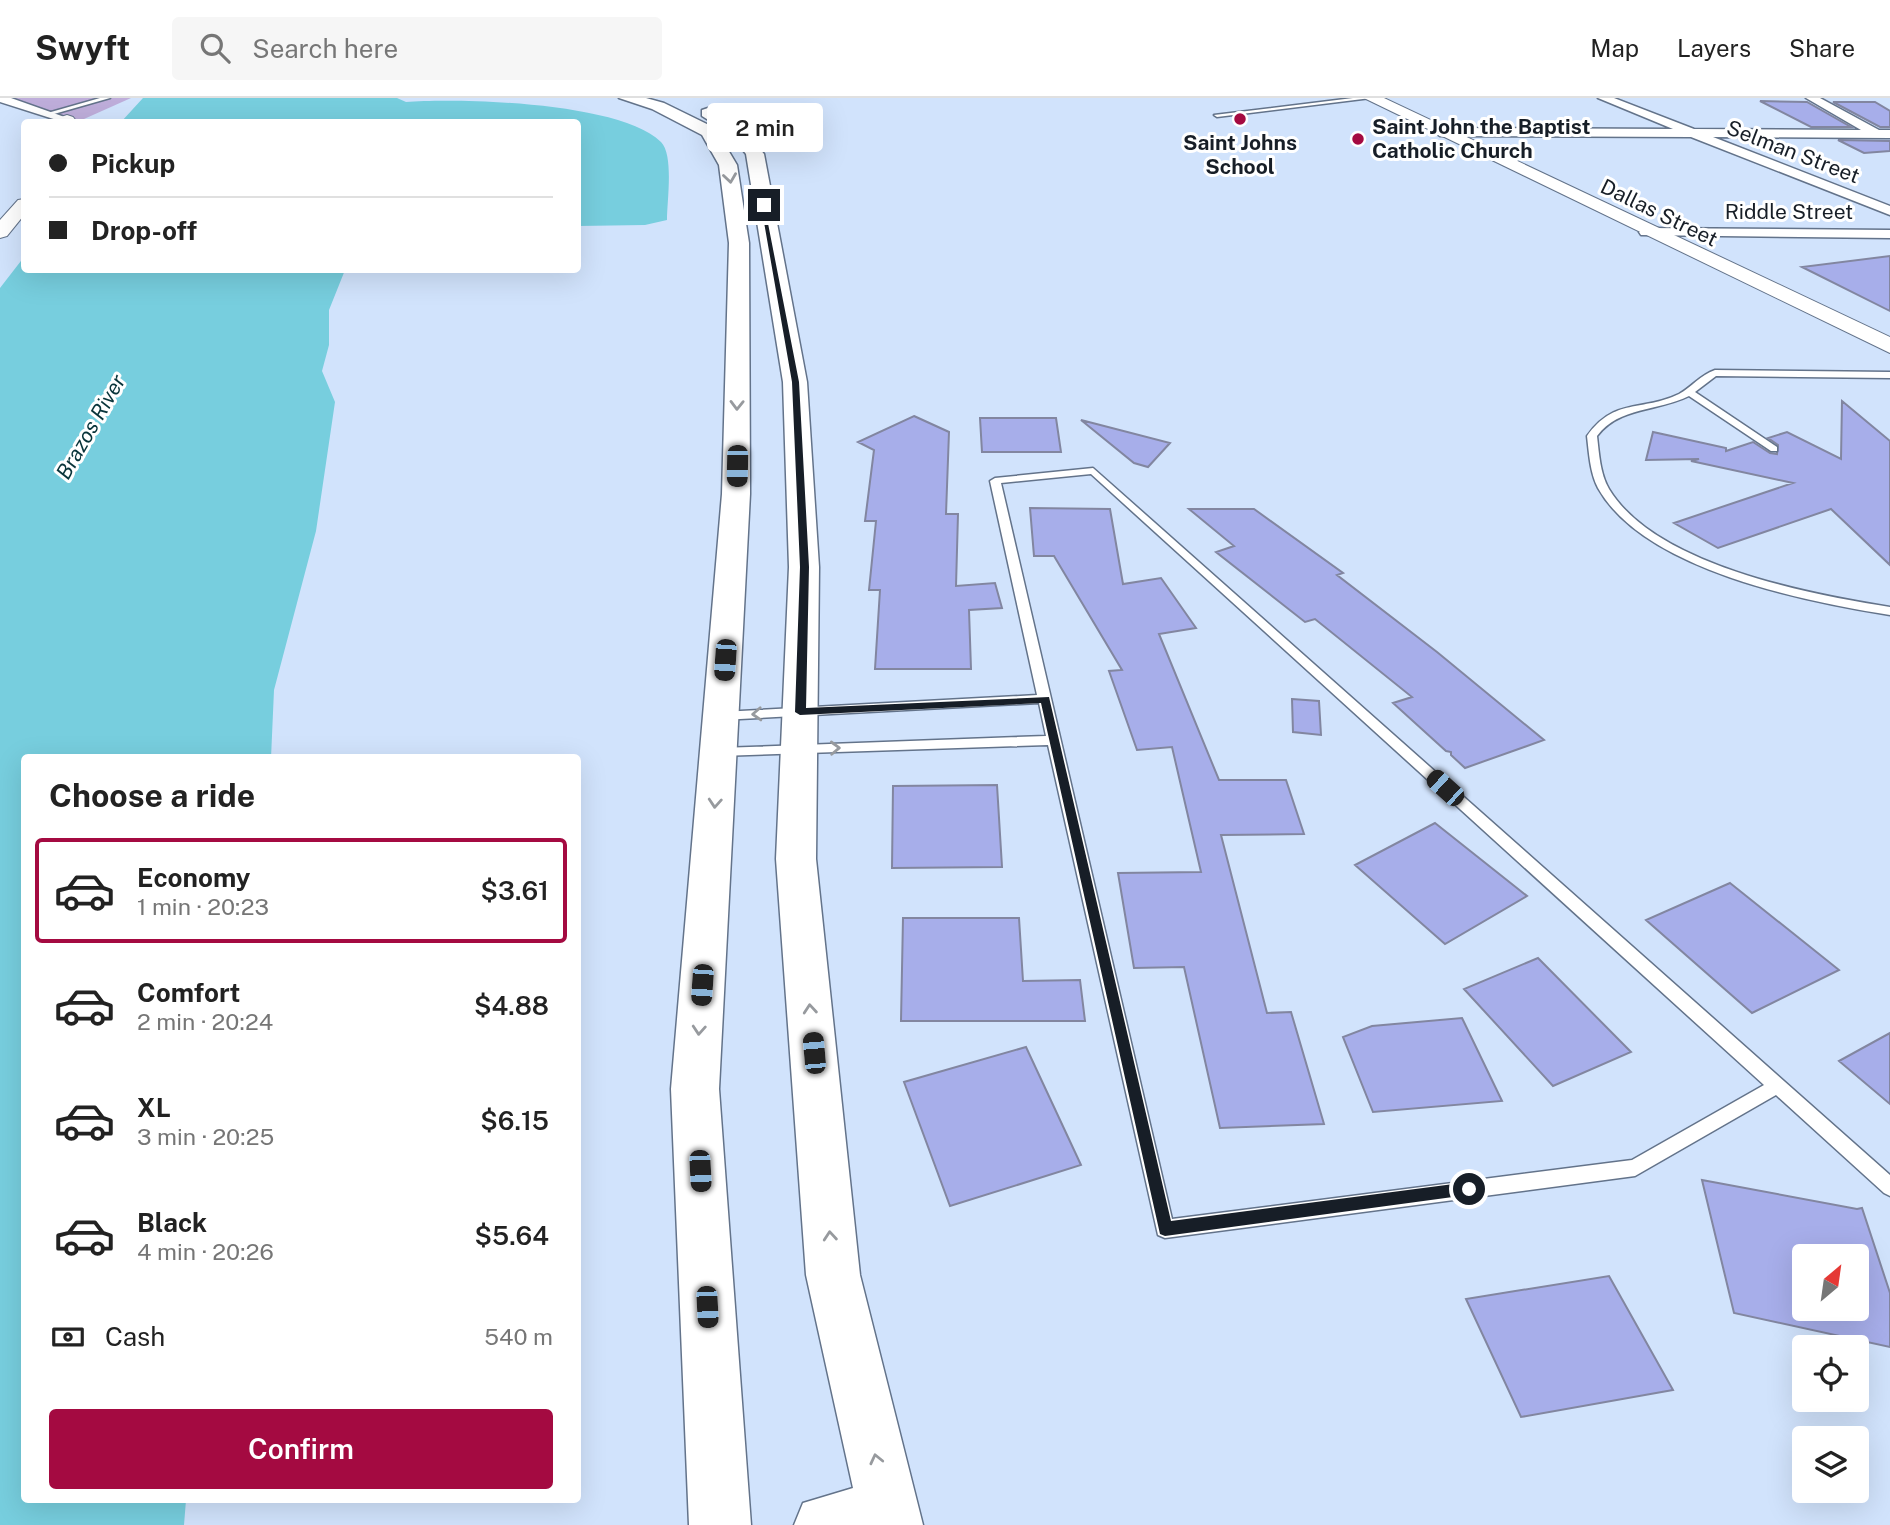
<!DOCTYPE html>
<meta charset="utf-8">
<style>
body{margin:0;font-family:"Public Sans",sans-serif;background:#f6f6f6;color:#222;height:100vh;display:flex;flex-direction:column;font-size:26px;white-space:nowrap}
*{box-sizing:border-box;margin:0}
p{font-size:23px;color:#767676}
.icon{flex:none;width:38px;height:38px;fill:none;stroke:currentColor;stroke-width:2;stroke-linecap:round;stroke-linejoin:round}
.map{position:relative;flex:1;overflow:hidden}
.sheet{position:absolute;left:21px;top:656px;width:560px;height:749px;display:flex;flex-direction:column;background:#fff;border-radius:7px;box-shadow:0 7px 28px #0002}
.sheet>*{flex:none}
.hud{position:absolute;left:21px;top:21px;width:560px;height:154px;border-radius:7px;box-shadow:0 7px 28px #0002;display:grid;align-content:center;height:154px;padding:0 28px;background:#fff}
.needle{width:46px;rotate:29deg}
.buttons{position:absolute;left:1792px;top:1146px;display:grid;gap:14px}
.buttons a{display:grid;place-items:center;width:77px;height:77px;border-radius:7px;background:#fff;box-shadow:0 7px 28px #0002;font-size:35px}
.end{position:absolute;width:32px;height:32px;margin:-16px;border:9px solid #171e27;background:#fff;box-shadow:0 0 0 4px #fff}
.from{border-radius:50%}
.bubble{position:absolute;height:49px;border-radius:7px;background:#fff;box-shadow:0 7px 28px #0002;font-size:23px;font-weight:600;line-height:49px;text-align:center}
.car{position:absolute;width:21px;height:42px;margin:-21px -10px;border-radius:9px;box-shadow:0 0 5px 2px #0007;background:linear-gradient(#222 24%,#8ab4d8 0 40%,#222 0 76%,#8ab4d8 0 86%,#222 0)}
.hud b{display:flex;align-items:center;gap:24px;height:66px;font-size:26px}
.hud b+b{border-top:2px solid #e0e0e0}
.hud i{width:18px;height:18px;background:#222}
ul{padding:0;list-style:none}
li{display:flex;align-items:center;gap:21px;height:105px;margin:0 14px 10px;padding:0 14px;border:4px solid transparent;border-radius:7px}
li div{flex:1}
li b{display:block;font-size:26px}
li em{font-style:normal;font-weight:600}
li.current{border-color:#a40a41}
li>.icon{width:63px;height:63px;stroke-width:1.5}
h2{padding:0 28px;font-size:32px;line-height:84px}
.pay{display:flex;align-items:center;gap:18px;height:77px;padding:0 28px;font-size:26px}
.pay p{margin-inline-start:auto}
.cta{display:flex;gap:14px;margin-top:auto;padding:14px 28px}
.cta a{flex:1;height:80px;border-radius:7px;background:#a40a41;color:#fff;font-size:28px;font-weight:600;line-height:80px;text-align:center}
header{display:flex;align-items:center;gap:42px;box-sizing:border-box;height:98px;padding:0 35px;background:#fff;border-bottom:2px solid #e0e0e0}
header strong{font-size:33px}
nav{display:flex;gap:38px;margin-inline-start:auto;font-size:24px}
.search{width:490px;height:63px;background:#f6f6f6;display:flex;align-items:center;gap:18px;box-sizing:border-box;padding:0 24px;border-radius:7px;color:#767676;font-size:26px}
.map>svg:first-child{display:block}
.green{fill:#beadda}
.water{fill:#77cede}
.building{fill:#a7aeea;stroke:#8286a0;stroke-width:2;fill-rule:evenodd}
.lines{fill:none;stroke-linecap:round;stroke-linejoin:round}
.service-casing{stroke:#63738a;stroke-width:3}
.minor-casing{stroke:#63738a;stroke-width:3}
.tertiary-casing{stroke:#63738a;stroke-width:2}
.secondary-casing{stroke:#63738a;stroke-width:3}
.service{fill:#fff;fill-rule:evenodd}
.minor{fill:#fff;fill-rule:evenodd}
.tertiary{fill:#fff;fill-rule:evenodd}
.secondary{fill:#fff;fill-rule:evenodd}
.oneway{stroke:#979a9e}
.route{fill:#171e27}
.poi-dot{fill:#a40a41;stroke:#fff;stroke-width:2.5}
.labels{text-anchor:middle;stroke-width:6;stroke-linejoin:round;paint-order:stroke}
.far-poi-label{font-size:21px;font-weight:bold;fill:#171e27;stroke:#fff;text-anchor:start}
.far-street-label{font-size:21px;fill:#171e27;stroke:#fff}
.far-water-label{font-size:21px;font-style:italic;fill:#08343a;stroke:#fff}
</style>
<header>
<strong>Swyft</strong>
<div class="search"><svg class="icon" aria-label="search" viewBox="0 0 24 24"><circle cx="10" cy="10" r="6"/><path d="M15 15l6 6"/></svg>Search here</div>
<nav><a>Map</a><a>Layers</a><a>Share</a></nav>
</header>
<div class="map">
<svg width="1890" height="1427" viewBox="0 0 1890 1427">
<rect width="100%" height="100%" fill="#d1e3fc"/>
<path class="green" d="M 0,0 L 131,0 L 84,21 L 67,22 Z"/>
<path class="water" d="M 143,0 L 397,0 L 406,4 C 461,0 620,4 661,44 C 674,57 667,103 667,122 L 645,127 L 578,128 L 578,24 L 121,24 Z
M 24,159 L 24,172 L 345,172 L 329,212 L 329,247 L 322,273 L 335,304 L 316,433 L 274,592 L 271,660 L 24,660 L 24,1402 L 186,1402 L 184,1427 L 0,1427 L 0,190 Z"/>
<path class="building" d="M 1760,3 L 1807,4 L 1851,29 L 1811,29 Z
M 1833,4 L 1875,4 L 1890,13 L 1890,29 L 1880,29 Z
M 1838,42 L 1890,43 L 1890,53 L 1864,55 Z
M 1890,158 L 1890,213 L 1802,169 Z
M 1842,303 L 1890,343 L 1890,467 L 1831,411 L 1718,450 L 1674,425 L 1793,385 L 1691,363 L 1699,361 L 1646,362 L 1653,334 L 1726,350 L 1726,353 L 1753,344 L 1770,355 L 1777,356 L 1778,347 L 1768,340 L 1787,334 L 1841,361 Z
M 914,318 L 949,334 L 946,416 L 958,416 L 956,488 L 995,485 L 1002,510 L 969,512 L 971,571 L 875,571 L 880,492 L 869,492 L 876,423 L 865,423 L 874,352 L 858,344 Z
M 980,320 L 1056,320 L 1061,354 L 982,354 Z
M 1081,322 L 1170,345 L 1148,369 L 1134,365 Z
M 1030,410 L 1110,411 L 1123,486 L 1161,480 L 1196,530 L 1159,536 L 1219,682 L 1286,682 L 1304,736 L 1221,737 L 1267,915 L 1291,914 L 1324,1026 L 1220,1030 L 1184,869 L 1134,870 L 1118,775 L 1201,774 L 1172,649 L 1137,652 L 1109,573 L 1122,572 L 1054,458 L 1034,458 Z
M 1189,411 L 1254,411 L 1343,475 L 1337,477 L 1437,554 L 1544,642 L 1465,670 L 1451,657 L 1451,654 L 1446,653 L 1393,605 L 1412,599 L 1315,521 L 1305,524 L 1216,454 L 1234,448 Z
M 1292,601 L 1319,603 L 1321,637 L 1293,634 Z
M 997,687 L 1002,769 L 892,770 L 893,688 Z
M 1435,725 L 1527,798 L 1445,846 L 1355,767 Z
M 1730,785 L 1839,872 L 1752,915 L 1646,822 Z
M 903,820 L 1019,820 L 1023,883 L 1080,882 L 1085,923 L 901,923 Z
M 1538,860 L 1631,954 L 1553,988 L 1464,891 Z
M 1462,920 L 1502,1003 L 1373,1014 L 1343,939 L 1372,928 Z
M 1890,935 L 1890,1006 L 1839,963 Z
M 1026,949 L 1081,1067 L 950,1108 L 904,984 Z
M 1702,1082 L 1857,1111 L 1862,1110 L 1890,1195 L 1890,1249 L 1734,1215 ZM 1804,1158 L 1857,1158 L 1857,1211 L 1804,1211 Z
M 1609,1178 L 1673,1292 L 1521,1319 L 1466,1201 Z"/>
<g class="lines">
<defs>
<path id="service" d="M 100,0 L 110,0 L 47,18 L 44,16 Z
M 1353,0 L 1371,0 L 1217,19 L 1214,17 Z
M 1715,272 L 1890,274 L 1890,280 L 1716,278 L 1695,294 L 1777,349 L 1777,353 L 1771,353 L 1689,298 C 1657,314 1620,308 1597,338 C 1599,355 1600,376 1609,391 C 1655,467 1808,496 1890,509 L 1890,517 C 1804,503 1644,472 1598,390 C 1590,375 1589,355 1587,338 C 1615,299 1642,314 1679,296 C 1692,289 1700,277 1715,272 Z
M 1093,370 L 1890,1077 L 1890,1098 L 1884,1095 L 1776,997 L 1635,1078 L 1165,1140 L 1158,1137 L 1048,647 L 720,658 L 713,654 L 720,650 L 1046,638 L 1039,605 L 721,622 L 715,618 L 721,614 L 1037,597 L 990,383 L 995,380 ZM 1091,376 L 1764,987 L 1632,1062 L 1172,1121 L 1001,385 Z"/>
<path id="minor" d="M 0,0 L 11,0 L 73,22 L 63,24 L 0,4 Z
M 1598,0 L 1614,0 L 1694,31 L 1861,32 L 1806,0 L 1820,0 L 1879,32 L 1890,32 L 1890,40 L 1713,39 L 1890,108 L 1890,117 L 1691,39 L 1440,38 L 1434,34 L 1440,30 L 1673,31 Z
M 1646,130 L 1890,132 L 1890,140 L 1641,137 L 1639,134 Z"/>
<path id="tertiary" d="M 1364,0 L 1384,0 L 1890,239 L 1890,255 Z
M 67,17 L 73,19 L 77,24 L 61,24 L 61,19 Z
M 24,101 L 24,117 L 7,138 L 0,140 L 0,122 L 18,102 Z"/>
<path id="secondary" d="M 619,0 L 646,0 L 664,5 L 715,30 L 737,67 L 749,145 L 750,396 L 719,991 L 751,1427 L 689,1427 L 671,991 L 722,396 L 729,145 L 719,67 L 702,37 L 652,11 Z
M 708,10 L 740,28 L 764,56 L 807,284 L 819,469 L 816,761 L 860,1177 L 923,1427 L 794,1427 L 803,1405 L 853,1390 L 806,1177 L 776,761 L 789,469 L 783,284 L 746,56 L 729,35 L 702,18 L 702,12 Z"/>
</defs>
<use href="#service" class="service-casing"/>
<use href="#minor" class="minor-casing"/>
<use href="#tertiary" class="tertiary-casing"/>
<use href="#secondary" class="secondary-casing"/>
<use href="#service" class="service"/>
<use href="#minor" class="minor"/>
<use href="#tertiary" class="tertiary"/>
<use href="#secondary" class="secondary"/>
</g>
<defs><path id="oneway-chevron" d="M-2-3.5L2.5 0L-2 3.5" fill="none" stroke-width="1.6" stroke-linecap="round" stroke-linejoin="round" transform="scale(1.75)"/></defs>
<g class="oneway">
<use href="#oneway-chevron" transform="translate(730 80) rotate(82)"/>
<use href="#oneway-chevron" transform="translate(737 307) rotate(91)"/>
<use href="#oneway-chevron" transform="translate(757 616) rotate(177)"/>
<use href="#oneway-chevron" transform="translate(835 650) rotate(-2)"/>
<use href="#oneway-chevron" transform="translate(715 705) rotate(94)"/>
<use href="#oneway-chevron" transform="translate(810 911) rotate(-95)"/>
<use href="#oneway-chevron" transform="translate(699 932) rotate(94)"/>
<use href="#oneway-chevron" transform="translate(830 1138) rotate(-95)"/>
<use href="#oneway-chevron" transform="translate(876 1361) rotate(-103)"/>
</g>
<path class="route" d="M 764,105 L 799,284 L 809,469 L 806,610 L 1049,599 L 1171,1123 L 1469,1084 L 1475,1086 L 1475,1096 L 1165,1138 L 1160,1136 L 1041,605 L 800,617 L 795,614 L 800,469 L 792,284 L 761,107 Z"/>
<g class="poi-dot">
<circle cx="1240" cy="21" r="7"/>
<circle cx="1358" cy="41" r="7"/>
</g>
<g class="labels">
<g class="far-poi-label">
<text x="1372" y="36">Saint John the Baptist<tspan x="1372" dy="24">Catholic Church</tspan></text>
<text x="1240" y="52" text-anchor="middle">Saint Johns<tspan x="1240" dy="24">School</tspan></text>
</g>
<g class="far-street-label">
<text transform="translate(1793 54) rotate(21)" y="7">Selman Street</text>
<text x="1789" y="121">Riddle Street</text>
<text transform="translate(1659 115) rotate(26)" y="7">Dallas Street</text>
</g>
<g class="far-water-label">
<text transform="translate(91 329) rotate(-60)" y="7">Brazos River</text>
</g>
</g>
</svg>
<div class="buttons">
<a><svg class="needle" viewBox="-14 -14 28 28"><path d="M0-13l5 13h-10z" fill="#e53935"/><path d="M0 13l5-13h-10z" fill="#767676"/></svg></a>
<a><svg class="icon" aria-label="locate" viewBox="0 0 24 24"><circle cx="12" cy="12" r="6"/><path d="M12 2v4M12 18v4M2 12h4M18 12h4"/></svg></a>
<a><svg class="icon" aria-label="layers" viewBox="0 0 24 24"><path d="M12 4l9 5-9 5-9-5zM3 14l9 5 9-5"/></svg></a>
</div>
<i class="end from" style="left:1469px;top:1091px"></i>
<i class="end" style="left:764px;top:107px"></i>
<div class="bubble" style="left:707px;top:5px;width:116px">2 min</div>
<i class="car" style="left:737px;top:368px;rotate:181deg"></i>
<i class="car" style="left:725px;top:562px;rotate:184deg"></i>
<i class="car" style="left:1445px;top:690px;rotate:312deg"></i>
<i class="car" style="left:702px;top:887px;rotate:184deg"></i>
<i class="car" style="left:814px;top:955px;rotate:355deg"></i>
<i class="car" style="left:700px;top:1073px;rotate:177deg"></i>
<i class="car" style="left:707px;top:1209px;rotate:177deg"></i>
<div class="hud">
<b><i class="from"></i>Pickup</b>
<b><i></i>Drop-off</b>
</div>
<section class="sheet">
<h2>Choose a ride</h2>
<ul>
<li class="current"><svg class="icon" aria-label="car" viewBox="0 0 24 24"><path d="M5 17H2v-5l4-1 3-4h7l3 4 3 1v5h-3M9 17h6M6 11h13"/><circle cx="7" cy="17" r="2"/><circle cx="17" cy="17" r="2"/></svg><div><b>Economy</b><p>1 min · 20:23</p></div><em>$3.61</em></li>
<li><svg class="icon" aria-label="car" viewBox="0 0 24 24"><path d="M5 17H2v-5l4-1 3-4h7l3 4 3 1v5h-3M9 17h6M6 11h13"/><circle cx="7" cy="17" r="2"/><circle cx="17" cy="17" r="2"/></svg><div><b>Comfort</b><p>2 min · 20:24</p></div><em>$4.88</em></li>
<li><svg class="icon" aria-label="car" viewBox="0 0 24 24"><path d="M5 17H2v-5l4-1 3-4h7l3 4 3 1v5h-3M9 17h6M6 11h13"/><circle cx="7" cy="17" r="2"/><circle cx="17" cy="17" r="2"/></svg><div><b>XL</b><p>3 min · 20:25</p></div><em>$6.15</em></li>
<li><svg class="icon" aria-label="car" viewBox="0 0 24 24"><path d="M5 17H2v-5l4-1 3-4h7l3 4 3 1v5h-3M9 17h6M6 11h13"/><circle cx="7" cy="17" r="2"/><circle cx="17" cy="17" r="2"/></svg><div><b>Black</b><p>4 min · 20:26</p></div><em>$5.64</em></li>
</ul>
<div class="pay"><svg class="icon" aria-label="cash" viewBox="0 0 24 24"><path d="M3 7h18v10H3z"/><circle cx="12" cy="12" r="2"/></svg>Cash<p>540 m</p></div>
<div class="cta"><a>Confirm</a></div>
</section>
</div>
